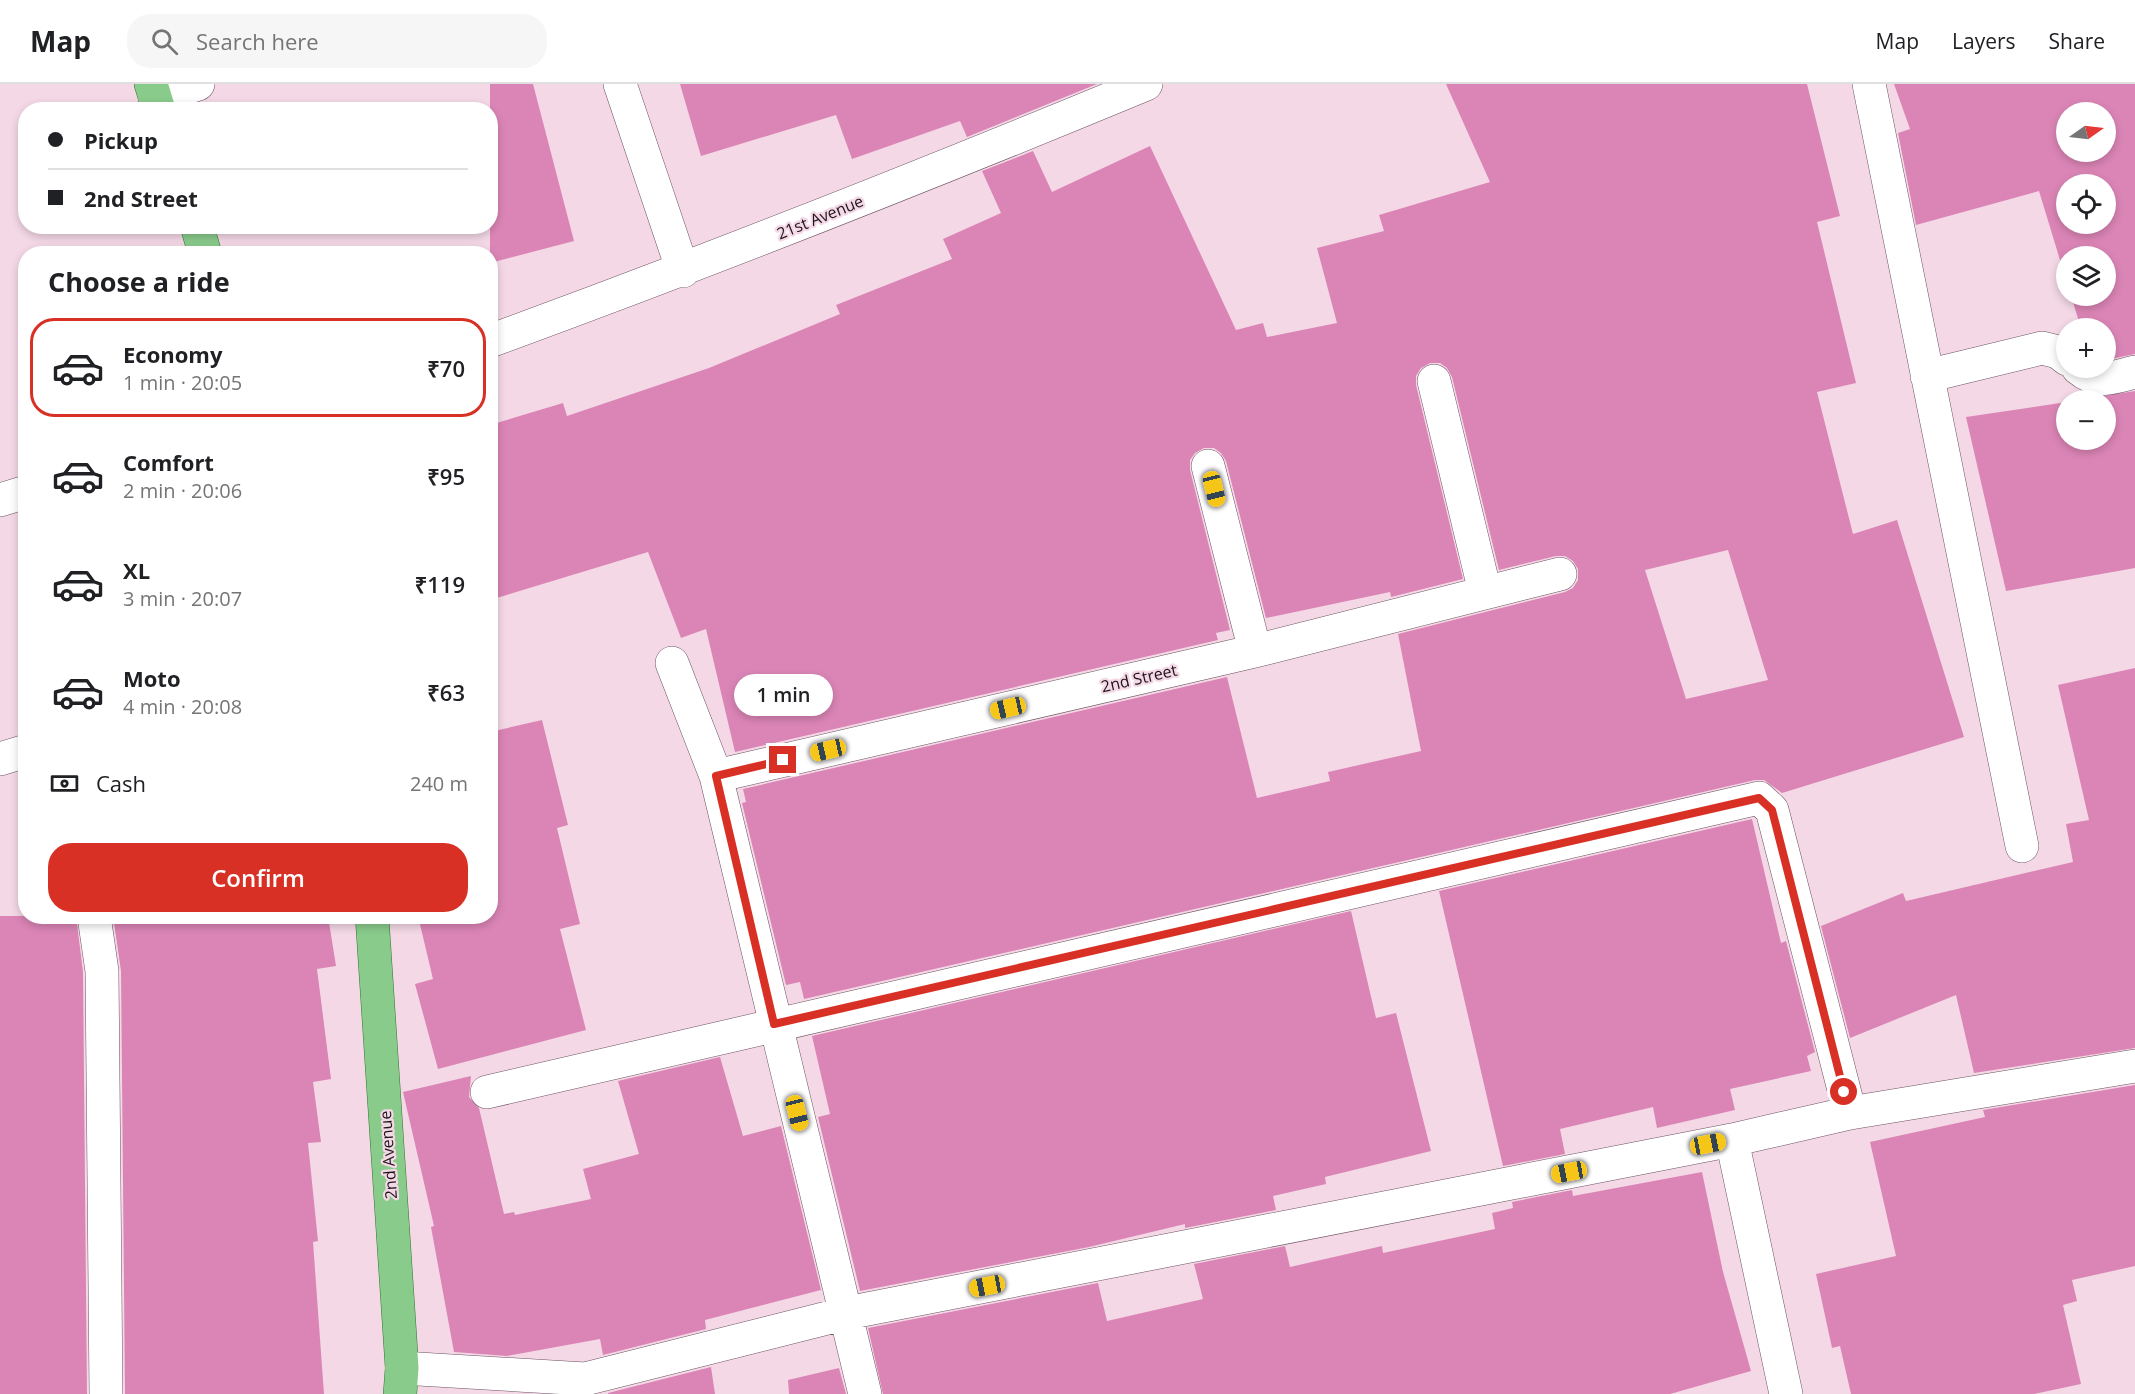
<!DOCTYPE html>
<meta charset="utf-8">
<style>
body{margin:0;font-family:"Open Sans",sans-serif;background:#f6f6f6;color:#202124;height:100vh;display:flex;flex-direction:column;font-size:22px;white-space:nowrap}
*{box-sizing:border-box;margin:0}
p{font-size:20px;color:#757577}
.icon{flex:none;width:33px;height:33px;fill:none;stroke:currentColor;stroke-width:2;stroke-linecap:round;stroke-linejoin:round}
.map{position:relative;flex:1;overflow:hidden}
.sheet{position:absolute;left:18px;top:162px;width:480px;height:678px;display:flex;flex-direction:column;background:#fff;border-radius:24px;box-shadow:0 3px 9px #0003}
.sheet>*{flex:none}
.top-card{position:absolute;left:18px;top:18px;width:480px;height:132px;border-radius:24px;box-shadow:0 3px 9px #0003;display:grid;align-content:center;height:132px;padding:0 30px;background:#fff}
.needle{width:39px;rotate:76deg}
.controls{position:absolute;left:2056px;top:18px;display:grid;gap:12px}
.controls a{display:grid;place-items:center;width:60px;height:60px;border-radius:50%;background:#fff;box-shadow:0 3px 9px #0003;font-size:30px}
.end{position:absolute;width:27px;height:27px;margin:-14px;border:8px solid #d93025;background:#fff;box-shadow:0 0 0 3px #fff}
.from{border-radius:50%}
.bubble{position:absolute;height:42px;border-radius:21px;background:#fff;box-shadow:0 3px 9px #0003;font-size:20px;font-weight:600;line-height:42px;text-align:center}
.car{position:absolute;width:18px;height:36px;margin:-18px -9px;border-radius:8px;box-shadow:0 0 4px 2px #0007;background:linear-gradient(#f5c518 24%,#345 0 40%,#f5c518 0 76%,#345 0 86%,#f5c518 0)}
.top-card b{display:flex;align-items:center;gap:21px;height:57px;font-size:22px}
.top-card b+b{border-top:2px solid #e0e0e0}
.top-card i{width:15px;height:15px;background:#202124}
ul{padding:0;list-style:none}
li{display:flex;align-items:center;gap:18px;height:99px;margin:0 12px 9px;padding:0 18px;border:3px solid transparent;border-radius:24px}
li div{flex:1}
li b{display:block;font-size:22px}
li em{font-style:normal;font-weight:600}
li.active{border-color:#d93025}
li>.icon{width:54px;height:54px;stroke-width:1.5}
h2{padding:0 30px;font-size:27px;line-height:72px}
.pay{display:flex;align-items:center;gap:15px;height:66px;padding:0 30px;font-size:22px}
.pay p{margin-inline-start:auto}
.cta{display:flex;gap:12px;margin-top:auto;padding:12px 30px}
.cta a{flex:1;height:69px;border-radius:24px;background:#d93025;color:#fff;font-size:24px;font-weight:600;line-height:69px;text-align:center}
header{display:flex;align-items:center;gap:36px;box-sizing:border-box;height:84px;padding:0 30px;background:#fff;border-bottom:2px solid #e0e0e0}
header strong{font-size:28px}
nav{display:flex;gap:33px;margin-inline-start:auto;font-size:21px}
.search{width:420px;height:54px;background:#f6f6f6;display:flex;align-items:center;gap:15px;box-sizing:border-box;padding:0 21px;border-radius:24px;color:#757577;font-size:22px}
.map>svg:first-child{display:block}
.building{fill:#db85b6;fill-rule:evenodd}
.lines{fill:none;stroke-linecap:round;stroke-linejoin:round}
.minor-casing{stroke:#6b5360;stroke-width:34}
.major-casing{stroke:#307531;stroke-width:34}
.minor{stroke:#fff;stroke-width:33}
.major{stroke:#89cb8b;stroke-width:33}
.route{stroke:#d93025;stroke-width:8}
.labels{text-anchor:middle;stroke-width:4.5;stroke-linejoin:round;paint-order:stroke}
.street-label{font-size:16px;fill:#1e151a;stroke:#f4d8e6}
</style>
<header>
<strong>Map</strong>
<div class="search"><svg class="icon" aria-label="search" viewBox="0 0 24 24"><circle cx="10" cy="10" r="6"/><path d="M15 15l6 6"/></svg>Search here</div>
<nav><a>Map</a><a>Layers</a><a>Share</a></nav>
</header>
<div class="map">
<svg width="2135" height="1310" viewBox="0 0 2135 1310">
<rect width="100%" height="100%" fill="#f4d8e6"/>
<path class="building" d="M 490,0 L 533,0 L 574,157 L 490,179 Z
M 680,0 L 1097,0 L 967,53 L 960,37 L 852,75 L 836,31 L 701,72 Z
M 1446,0 L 1807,0 L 1840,132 L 1817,138 L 1856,299 L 1817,308 L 1853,450 L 1897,436 L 1964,653 L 1782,709 L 1764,696 L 1755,696 L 804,915 L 800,898 L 786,901 L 742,719 L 746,718 L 743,705 L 1227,593 L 1257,714 L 1330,697 L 1328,688 L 1421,667 L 1398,550 L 1565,508 L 1573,504 L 1578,496 L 1578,485 L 1573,477 L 1565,472 L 1556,472 L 1499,486 L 1452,293 L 1447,284 L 1440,279 L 1430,279 L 1421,284 L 1416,292 L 1416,301 L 1463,495 L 1391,513 L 1390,508 L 1266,534 L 1226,377 L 1221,369 L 1214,364 L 1204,364 L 1195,369 L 1190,376 L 1190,386 L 1230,546 L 1216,549 L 1218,556 L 735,668 L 706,545 L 681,554 L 648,468 L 490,516 L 490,341 L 563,319 L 567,332 L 709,284 L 840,230 L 836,221 L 952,175 L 943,155 L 1001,129 L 982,87 L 1033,67 L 1052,108 L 1150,62 L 1236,246 L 1263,239 L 1267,253 L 1337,239 L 1317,164 L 1384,147 L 1379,131 L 1490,98 ZM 1728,466 L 1768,596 L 1686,615 L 1645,486 Z
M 1894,0 L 2135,0 L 2135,270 L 2106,276 L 2106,244 L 2081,244 L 2071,212 L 2106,212 L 2106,172 L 2067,172 L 2067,199 L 2039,107 L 1916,141 L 1898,49 L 1910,45 ZM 2067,28 L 2106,28 L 2106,68 L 2067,68 ZM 2067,100 L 2106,100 L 2106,140 L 2067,140 Z
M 2135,307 L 2135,484 L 2006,507 L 1966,333 L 2067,318 L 2067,356 L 2106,356 L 2106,316 L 2078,316 Z
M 2135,584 L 2135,964 L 1974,989 L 1956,911 L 1850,954 L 1821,842 L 1903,809 L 1906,817 L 2073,778 L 2066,740 L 2089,736 L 2058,601 Z
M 542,636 L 568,741 L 557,744 L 580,840 L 560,845 L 586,946 L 438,985 L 415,900 L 433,895 L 418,832 L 490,832 L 490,648 Z
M 1752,735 L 1781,859 L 1786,857 L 1815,968 L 1807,972 L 1811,987 L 1730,1005 L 1735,1026 L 1657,1044 L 1653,1023 L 1560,1045 L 1565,1070 L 1503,1082 L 1439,807 Z
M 1351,827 L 1376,934 L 1396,929 L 1431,1067 L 1325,1093 L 1326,1100 L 1273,1112 L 1276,1126 L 1185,1144 L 1185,1140 L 1089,1163 L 860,1207 L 818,1033 L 830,1030 L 812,952 Z
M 0,832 L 76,832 L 83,888 L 87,1310 L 0,1310 Z
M 113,832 L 328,832 L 336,882 L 317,885 L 331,995 L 313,998 L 321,1058 L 308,1059 L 318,1157 L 313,1158 L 324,1310 L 125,1310 L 121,887 Z
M 720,973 L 743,1052 L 781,1042 L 821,1206 L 705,1236 L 706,1245 L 603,1271 L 600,1255 L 507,1272 L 454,1268 L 431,1143 L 434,1142 L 403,1008 L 471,992 L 469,1013 L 479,1024 L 504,1130 L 514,1128 L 515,1131 L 591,1115 L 583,1085 L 639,1070 L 618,997 Z
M 2135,1001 L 2135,1182 L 2072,1196 L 2077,1217 L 2063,1221 L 2081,1300 L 2034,1310 L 1851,1310 L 1840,1262 L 1832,1264 L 1816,1190 L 1896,1172 L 1870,1058 L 1985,1033 L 1983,1026 Z
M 1702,1088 L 1723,1188 L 1751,1287 L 1670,1310 L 883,1310 L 868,1244 L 1098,1199 L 1107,1237 L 1203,1215 L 1194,1180 L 1285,1162 L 1290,1183 L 1382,1162 L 1383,1169 L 1495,1145 L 1492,1129 L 1513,1124 L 1512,1118 L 1572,1106 L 1573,1112 Z
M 711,1283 L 715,1310 L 608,1310 L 608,1309 Z
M 839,1284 L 846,1310 L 789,1310 L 788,1296 Z"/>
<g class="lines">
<defs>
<path id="minor" d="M 620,0 L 683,187
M 1869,0 L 2022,762
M 155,14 L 198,0
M 490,257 C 711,176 929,90 1146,0
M 2078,284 C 2098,301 2111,294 2135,288
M 1927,292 L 2042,264 L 2058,268 L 2067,275
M 1434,297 L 1485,508
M 1208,382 L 1255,567
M 0,416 L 26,408
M 672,579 L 716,692 L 865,1310
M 0,675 L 26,667
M 716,692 L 1255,567 L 1560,490
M 94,832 L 102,887 L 106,1310
M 487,1008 L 1759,714 L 1772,726 L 1850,1029
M 1732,1056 L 1786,1310
M 402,1284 L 585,1295 L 847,1229 L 1732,1056 L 1850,1029 L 2135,982"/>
<path id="major" d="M 151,0 L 159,26
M 197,142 L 205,170
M 372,832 L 402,1284 L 400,1310"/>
</defs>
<use href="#minor" class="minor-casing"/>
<use href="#major" class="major-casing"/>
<use href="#minor" class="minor"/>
<use href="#major" class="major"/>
</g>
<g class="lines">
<path class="route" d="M 783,676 L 716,692 L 774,940 L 1759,714 L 1772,726 L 1844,1008"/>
</g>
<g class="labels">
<g class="street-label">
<text transform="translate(820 133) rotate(-22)" y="6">21st Avenue</text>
<text transform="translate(1139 594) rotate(-13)" y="6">2nd Street</text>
<text transform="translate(388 1071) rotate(-94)" y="6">2nd Avenue</text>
</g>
</g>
</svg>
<div class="controls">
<a><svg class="needle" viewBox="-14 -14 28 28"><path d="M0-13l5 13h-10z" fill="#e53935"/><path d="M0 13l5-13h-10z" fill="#757577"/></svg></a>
<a><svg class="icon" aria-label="locate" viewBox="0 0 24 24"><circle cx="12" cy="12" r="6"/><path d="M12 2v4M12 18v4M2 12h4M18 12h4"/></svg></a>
<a><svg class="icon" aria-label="layers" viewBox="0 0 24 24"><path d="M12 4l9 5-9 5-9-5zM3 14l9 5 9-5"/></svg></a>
<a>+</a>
<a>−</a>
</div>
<i class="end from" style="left:1844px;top:1008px"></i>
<i class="end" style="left:783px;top:676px"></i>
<div class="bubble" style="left:734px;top:590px;width:99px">1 min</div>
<i class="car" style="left:1214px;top:405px;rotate:166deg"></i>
<i class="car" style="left:1008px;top:624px;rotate:257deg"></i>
<i class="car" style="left:828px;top:666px;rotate:257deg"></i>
<i class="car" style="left:797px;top:1029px;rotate:166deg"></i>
<i class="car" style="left:1708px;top:1060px;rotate:79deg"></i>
<i class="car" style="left:1569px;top:1088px;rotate:259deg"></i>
<i class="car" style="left:987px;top:1202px;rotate:259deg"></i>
<div class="top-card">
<b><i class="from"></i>Pickup</b>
<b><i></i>2nd Street</b>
</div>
<section class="sheet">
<h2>Choose a ride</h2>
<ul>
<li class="active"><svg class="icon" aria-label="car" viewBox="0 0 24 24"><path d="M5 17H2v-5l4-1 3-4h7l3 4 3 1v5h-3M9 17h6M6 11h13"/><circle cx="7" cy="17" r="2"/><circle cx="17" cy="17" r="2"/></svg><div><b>Economy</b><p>1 min · 20:05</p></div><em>₹70</em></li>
<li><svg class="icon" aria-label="car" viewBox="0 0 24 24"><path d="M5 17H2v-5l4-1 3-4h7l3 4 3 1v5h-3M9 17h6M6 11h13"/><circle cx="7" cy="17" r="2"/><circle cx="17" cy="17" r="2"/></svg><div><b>Comfort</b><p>2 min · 20:06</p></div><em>₹95</em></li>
<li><svg class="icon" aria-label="car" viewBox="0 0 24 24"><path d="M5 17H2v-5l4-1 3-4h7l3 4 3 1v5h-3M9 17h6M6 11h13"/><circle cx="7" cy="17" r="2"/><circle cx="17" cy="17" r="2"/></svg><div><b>XL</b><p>3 min · 20:07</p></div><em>₹119</em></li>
<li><svg class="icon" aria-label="car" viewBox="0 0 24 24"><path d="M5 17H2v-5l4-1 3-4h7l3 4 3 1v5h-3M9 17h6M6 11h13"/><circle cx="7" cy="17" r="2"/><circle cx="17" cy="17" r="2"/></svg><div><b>Moto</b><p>4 min · 20:08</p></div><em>₹63</em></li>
</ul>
<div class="pay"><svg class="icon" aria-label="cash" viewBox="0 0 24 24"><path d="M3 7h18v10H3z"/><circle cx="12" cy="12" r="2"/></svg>Cash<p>240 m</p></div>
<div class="cta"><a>Confirm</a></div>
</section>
</div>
